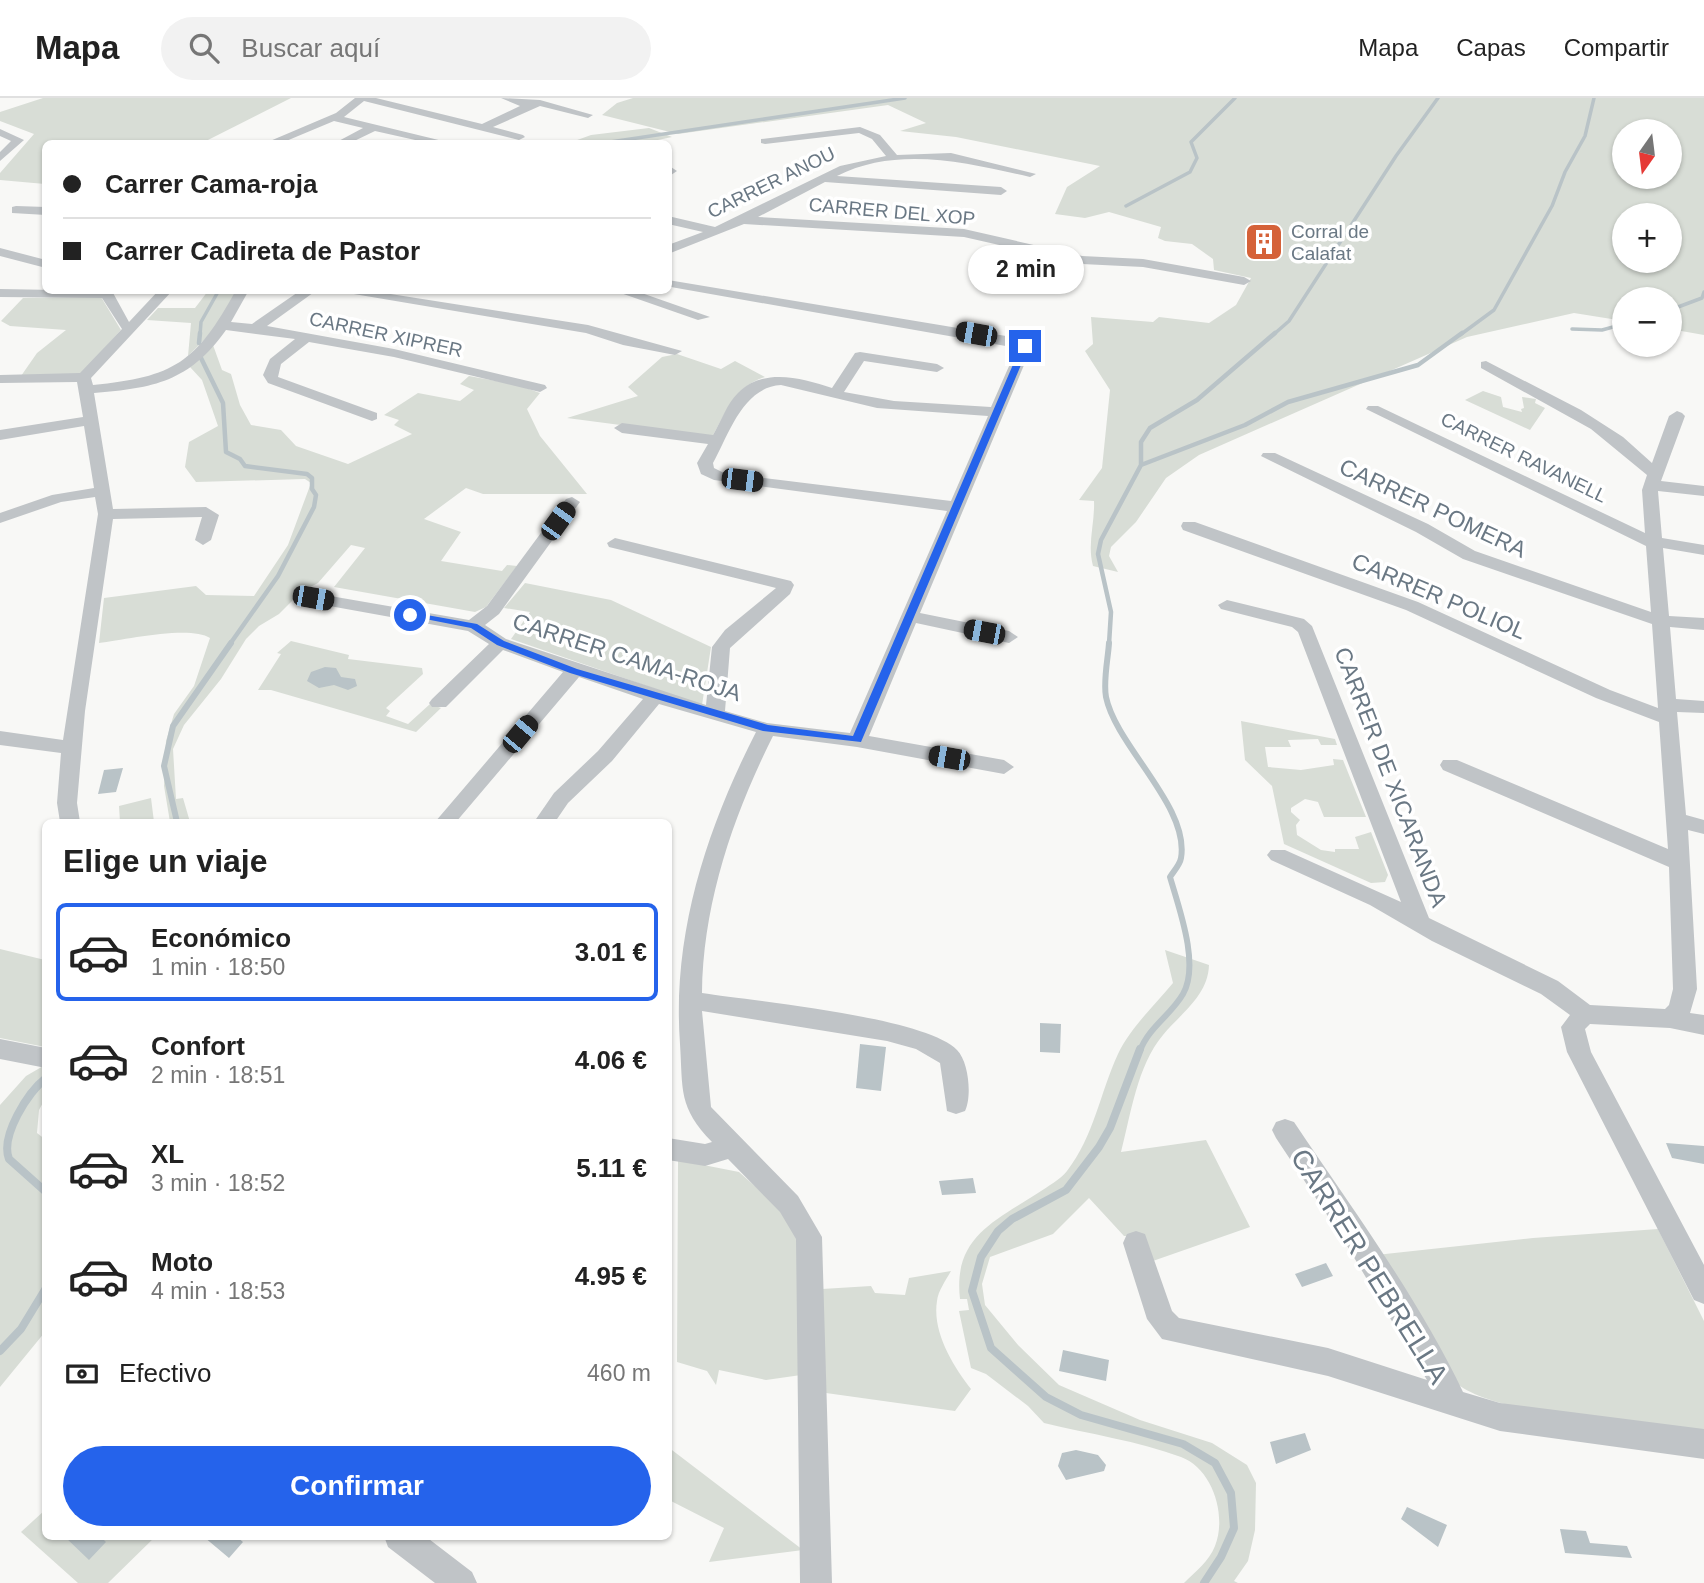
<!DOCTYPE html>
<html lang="es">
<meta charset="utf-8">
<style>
body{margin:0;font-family:Arial,sans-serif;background:#f2f2f2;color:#222;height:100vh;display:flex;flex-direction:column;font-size:26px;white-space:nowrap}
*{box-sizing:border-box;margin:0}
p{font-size:23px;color:#767676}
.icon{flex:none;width:38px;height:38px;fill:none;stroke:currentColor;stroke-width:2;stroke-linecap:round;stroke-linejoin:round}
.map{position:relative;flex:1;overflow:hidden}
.drawer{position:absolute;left:42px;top:721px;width:630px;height:721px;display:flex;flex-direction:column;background:#fff;border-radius:10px;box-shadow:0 2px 5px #0004}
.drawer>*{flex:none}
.banner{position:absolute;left:42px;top:42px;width:630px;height:154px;border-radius:10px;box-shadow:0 2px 5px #0004;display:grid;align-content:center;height:154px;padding:0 21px;background:#fff}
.needle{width:46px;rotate:194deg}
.buttons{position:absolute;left:1612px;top:21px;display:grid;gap:14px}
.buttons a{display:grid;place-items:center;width:70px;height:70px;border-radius:50%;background:#fff;box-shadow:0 2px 5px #0004;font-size:35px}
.end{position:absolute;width:32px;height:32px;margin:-16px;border:9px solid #2563eb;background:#fff;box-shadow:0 0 0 4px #fff}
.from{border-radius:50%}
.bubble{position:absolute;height:49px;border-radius:24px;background:#fff;box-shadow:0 2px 5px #0004;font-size:23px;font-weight:800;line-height:49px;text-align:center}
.car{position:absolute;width:21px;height:42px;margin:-21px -10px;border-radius:9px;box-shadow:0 0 5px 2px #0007;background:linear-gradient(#222 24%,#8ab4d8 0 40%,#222 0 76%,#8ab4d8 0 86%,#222 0)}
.banner b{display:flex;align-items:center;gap:24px;height:66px;font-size:26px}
.banner b+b{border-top:2px solid #e0e0e0}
.banner i{width:18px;height:18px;background:#222}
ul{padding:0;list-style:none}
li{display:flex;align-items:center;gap:21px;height:98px;margin:0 14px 10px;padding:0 7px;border:4px solid transparent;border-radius:10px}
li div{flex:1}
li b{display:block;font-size:26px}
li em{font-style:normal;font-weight:800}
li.on{border-color:#2563eb}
li>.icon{width:63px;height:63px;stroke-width:1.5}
h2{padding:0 21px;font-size:32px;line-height:84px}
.pay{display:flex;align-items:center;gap:18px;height:77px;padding:0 21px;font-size:26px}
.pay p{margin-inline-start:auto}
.action{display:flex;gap:14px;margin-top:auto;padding:14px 21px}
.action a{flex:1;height:80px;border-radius:42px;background:#2563eb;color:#fff;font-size:28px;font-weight:800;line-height:80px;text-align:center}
header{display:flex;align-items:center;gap:42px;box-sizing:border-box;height:98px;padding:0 35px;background:#fff;border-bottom:2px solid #e0e0e0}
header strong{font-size:33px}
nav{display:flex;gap:38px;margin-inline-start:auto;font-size:24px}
.search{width:490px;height:63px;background:#f2f2f2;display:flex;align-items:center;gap:18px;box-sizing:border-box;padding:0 24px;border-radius:38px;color:#767676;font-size:26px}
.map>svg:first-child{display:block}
.green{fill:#d8ddd6;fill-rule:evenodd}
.water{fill:#b9c3c7}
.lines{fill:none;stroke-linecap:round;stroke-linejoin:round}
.stream-far3{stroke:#b9c3c7;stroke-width:3.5}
.stream-far2{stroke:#b9c3c7;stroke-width:4.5}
.stream-far1{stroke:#b9c3c7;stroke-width:6}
.stream{stroke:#b9c3c7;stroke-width:8}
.minor{fill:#c0c4c7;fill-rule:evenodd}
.route{fill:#2563eb}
.labels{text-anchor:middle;stroke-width:7;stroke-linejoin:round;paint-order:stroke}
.far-street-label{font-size:19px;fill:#6a7884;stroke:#fff}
.far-poi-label{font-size:19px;fill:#6a7884;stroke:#fff;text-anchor:start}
.street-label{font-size:23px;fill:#6a7884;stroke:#fff}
.near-street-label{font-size:28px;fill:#6a7884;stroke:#fff}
</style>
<header>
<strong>Mapa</strong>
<div class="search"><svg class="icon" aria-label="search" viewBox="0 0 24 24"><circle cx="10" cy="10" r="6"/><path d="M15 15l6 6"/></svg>Buscar aquí</div>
<nav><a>Mapa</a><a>Capas</a><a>Compartir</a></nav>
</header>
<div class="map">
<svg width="1704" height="1485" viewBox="0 0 1704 1485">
<rect width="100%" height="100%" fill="#f8f8f6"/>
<path class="green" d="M 43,0 L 291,0 L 202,45 L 46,46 L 45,86 L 0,82 L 0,75 L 34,36 L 0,23 L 0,14 Z
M 633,0 L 1704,0 L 1704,237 L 1670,231 L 1670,201 L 1624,201 L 1624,223 L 1574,215 L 1467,239 L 1199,357 L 1166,380 L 1136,424 L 1111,449 L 1109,458 L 1118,474 L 1093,468 C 1087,446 1095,425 1094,403 L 1079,402 L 1102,370 L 1110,292 L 1085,253 L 1093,246 L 1091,219 L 1153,224 L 1159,219 L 1209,225 L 1236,207 L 1251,180 L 1214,172 L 1213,161 L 1192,146 L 1165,143 L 1158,140 L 1161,129 L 1109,114 L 1085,120 L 1055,116 L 1067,89 L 1100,68 L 956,39 L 900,33 L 926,25 L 888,7 L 678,36 L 602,17 L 617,5 ZM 1624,33 L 1670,33 L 1670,79 L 1624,79 ZM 1624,117 L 1670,117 L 1670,163 L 1624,163 Z
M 649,30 L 672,39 L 644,45 L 569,45 L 591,37 Z
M 208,193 L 238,193 L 216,230 L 188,258 L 191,225 L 147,222 L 158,210 L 195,210 Z
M 101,199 L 121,232 L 81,276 L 21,278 L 37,255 L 66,232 L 10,228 L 1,223 L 23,200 Z
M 213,247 L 222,272 L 231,276 L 240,307 L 251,327 L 281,332 L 296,348 L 348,366 L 412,336 L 394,327 L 399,322 L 384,317 L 418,295 L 460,303 L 474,292 L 460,286 L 469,278 L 518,287 L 540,295 L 527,311 L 540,338 L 587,396 L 483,396 L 466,390 L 424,421 L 461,434 L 441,463 L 502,473 L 507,467 L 517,468 L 486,509 L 475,514 L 334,489 L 365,450 L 351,447 L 318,485 L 301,494 L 279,516 L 259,528 L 246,541 L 221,581 L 184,627 L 173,651 L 176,701 L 183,700 L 190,724 L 170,724 L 164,688 L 166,643 L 174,616 L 194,588 L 210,540 C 190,527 124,542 99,545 L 104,500 L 196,488 L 206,497 L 254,498 L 288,447 L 311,385 L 305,381 L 196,384 L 185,369 L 189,344 L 218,328 L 202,282 L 190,269 Z
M 677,256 L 721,271 L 735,263 L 765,279 C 734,289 727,313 712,339 L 567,320 L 638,298 L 628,289 L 662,259 Z
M 1483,293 L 1501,299 L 1503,309 L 1522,314 L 1521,311 L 1524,310 L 1522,299 L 1536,301 L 1535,305 L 1545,310 L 1530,332 L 1465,302 Z
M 525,485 L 611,502 L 711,549 L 702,607 L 511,541 L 530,514 L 504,510 Z
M 291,543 L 349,557 L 348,561 L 422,570 L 423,576 L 386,610 L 390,613 L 386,618 L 408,626 L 430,606 L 441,610 L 416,634 L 271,592 L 258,592 L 281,556 L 277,555 Z
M 1241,623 L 1335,641 L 1337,647 L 1321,647 L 1318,641 L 1288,642 L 1291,649 L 1265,649 L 1268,669 L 1301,672 L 1334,667 L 1333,661 L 1343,662 L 1366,719 L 1324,719 L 1318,704 L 1305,701 L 1291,710 L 1291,714 L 1300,722 L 1296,727 L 1297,737 L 1321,752 L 1335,754 L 1335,751 L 1359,751 L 1355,739 L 1371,734 L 1388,777 L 1385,784 L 1371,785 L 1284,746 L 1272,688 L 1245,662 Z
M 151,700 L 154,724 L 120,724 L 119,708 Z
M 0,851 L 45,862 L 45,949 L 0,940 Z
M 1165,852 L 1209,867 C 1208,898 1181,915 1163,937 C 1137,968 1131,1016 1121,1054 L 1206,1042 L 1250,1129 L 1150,1164 L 1144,1138 L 1124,1138 L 1089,1100 L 1053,1136 L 990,1159 L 982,1186 L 985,1207 L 1018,1247 L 1059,1287 L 1140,1322 L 1212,1345 L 1247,1367 L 1256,1385 L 1255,1432 L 1248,1463 L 1234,1483 L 1238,1485 L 1184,1485 C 1196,1473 1209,1463 1215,1448 C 1227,1418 1213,1371 1181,1359 C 1138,1343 1089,1336 1044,1325 L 1028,1308 L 986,1276 L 971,1270 L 959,1213 L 969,1212 L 967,1201 L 960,1201 C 953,1140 993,1124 1038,1095 C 1048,1088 1060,1082 1067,1073 C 1094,1038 1100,995 1118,956 C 1131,929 1154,908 1173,885 Z
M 45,967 L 45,1001 L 39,1012 L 37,1035 L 46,1042 L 45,1234 L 0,1289 L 0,1007 L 26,978 Z
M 678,1062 L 739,1074 L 784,1114 L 797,1142 L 801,1277 L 766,1282 L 719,1272 L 716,1287 L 707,1273 L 677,1264 Z
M 1658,1131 L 1704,1223 L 1704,1335 C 1648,1328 1492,1318 1455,1284 L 1376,1157 L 1533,1140 Z
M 951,1173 C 946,1182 938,1193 937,1203 C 932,1234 953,1268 971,1291 L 955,1313 L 826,1295 L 822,1191 L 871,1188 L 875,1195 L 905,1197 L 909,1180 Z
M 668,1349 L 803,1452 L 709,1464 L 724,1430 L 669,1402 Z
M 45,1412 L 46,1438 L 155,1439 L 108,1485 L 78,1485 L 21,1434 Z"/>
<path class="water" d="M 325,569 L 336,570 L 341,579 L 355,581 L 357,588 L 348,592 L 334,587 L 319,590 L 307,583 L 311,574 Z
M 123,670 L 116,694 L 98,696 L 104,672 Z
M 1040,925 L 1061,926 L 1060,955 L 1040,954 Z
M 860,946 L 886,949 L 881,993 L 856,990 Z
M 1666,1045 L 1704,1048 L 1704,1066 L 1672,1060 Z
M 973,1080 L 976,1095 L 942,1097 L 939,1083 Z
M 1326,1165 L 1333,1178 L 1302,1189 L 1295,1176 Z
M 1063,1252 L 1109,1262 L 1106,1283 L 1059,1273 Z
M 1305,1335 L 1311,1352 L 1276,1366 L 1270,1344 Z
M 1076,1352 L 1098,1357 L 1106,1367 L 1104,1373 L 1066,1382 L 1058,1368 L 1062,1355 Z
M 1407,1409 L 1447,1427 L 1438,1449 L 1401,1421 Z
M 1560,1431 L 1586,1433 L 1590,1445 L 1627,1448 L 1632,1460 L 1565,1455 Z
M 65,1439 L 101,1439 L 106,1444 L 89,1462 Z
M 204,1439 L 237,1439 L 243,1444 L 229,1460 Z"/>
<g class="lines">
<path class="stream-far3" d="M 597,46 L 905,0
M 1126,108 L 1190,74 L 1197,60 L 1191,44 L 1235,0
M 1670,212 L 1702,200 L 1704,194
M 1572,231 L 1602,232 L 1624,226
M 200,237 L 201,224 L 219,192
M 1273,237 L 1289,223 L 1396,58 L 1438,0
M 1460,237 L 1494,212 L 1552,108 L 1565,74 L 1585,38 L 1594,0"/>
<path class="stream-far2" d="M 199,245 L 200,235
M 201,260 L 223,305 L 226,354 L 240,361 L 245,368 L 307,376 L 312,380 L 312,391 L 316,397 L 314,409 L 278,478 L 230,546
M 1141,367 L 1245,327 L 1288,304 L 1418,267 L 1462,235
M 1109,546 L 1111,514 L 1098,456 L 1101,442 L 1141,367 L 1141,344 L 1150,330 L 1197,302 L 1275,235"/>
<path class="stream-far1" d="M 1109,545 C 1108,561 1103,583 1106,599 C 1116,648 1190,709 1181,760 C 1180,767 1173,774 1170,779 C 1179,810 1200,867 1183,896 C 1171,917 1148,930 1140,953
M 177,724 L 164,668 L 173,628 L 231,545"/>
<path class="stream" d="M 1140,951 L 1110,1030 L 1099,1049 L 1066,1092 L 1012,1121 L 998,1133 L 981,1159 L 972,1193 L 991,1250 L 1046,1299 L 1081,1317 L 1183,1346 L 1215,1365 L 1231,1395 L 1234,1430 L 1221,1459 L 1204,1485
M 46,980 C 28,994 0,1038 9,1061 L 46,1094
M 0,1253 L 21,1231 L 46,1190"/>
<path class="minor" d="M 355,0 L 376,0 L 482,26 L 520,8 L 501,0 L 540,2 L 593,17 L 588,20 L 540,8 L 493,29 L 523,37 L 525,39 L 519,42 L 364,3 L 344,19 L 455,46 L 433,46 L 375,33 L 348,46 L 333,46 L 363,30 L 334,23 L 279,46 L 263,46 L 336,15 Z
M 860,29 L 880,37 L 897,57 L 951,55 L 1036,76 L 1030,79 C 969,65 897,47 837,78 L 1001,89 L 1007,93 L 1001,97 L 825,84 L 758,119 L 964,131 L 1082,158 L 1143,161 L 1244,179 L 1251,183 L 1244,187 L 1143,169 L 1082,166 L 964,139 L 744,126 L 668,156 L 668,147 L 703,134 L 668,126 L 668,118 L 715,129 L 840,68 L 886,58 L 872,41 L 859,35 L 765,46 L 761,45 L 761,41 Z
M 0,31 L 24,42 L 0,63 L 0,54 L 11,43 L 0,38 Z
M 668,67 L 677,73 L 668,79 Z
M 16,108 L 46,109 L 46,117 L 12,115 L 12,109 Z
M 0,150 L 46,162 L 46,170 L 0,158 Z
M 668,182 L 1012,239 L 1032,248 L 920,515 L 1009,533 L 1018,539 L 1009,545 L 916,525 L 869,638 L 1004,662 L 1014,669 L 1004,676 L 857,649 L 773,638 C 733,718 703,805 702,895 C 753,903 926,919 957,952 C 969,964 972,999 965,1013 L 956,1016 L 947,1013 L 940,965 L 916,951 L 887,943 L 702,913 L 711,1009 L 798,1098 L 822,1139 L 832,1485 L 800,1485 L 796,1141 L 780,1114 L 728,1061 L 705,1068 L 668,1062 L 668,1040 L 705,1046 L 712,1044 C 678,1009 683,992 680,946 C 672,837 706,732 756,634 L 659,606 L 612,663 L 568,705 L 555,724 L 534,724 L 554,695 L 598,653 L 643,601 L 579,579 L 456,724 L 435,724 L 563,574 L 503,552 L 446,609 L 432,609 L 429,605 L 432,601 L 489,546 L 468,533 L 313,505 L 304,500 L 313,495 L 469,522 L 487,508 L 566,401 L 572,399 L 580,404 L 499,516 L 485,527 L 506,541 L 706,607 L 712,549 L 725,532 L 776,490 L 609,449 L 607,445 L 615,440 L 791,483 L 794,487 L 790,496 L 730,550 L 725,613 L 767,625 L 850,635 L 947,413 L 714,382 L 701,376 L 697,365 L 708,346 L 622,335 L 614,330 L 622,325 L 713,337 C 721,324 727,305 738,295 C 763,269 802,280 832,290 L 855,255 L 860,254 L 937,266 L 944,270 L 937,274 L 864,263 L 844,294 L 894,303 L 991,309 L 1017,250 L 671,189 ZM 781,287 L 877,310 L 988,318 L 951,403 L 724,375 L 714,370 L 713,365 C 729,336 743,289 781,287 Z
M 0,191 L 112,193 L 129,224 L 159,192 L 173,192 L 91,280 L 93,287 C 174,279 196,265 236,192 L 249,192 L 231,224 L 252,226 L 301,192 L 317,192 L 267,228 L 394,251 L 545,287 L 547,290 L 540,294 L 394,259 L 309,244 L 281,266 L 278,279 L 377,315 L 377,321 L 372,323 L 268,285 L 263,277 L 270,261 L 295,241 L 226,232 C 189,284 154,290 94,295 L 113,411 L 206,409 L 219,417 L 211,442 L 203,447 L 195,442 L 202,419 L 113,421 L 85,613 L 77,705 L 80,724 L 60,724 L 57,705 L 61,655 L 0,647 L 0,633 L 63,642 L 98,416 L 95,399 L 61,404 L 0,425 L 0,415 L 52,397 L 94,390 L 84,328 L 0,342 L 0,332 L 83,319 L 77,284 L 0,285 L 0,277 L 80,275 L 122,231 L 102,200 L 0,199 Z
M 330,192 L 365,192 L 588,227 L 682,253 L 675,257 L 623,247 L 586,235 Z
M 612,192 L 633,192 L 710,219 L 698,222 Z
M 1486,263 L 1581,312 L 1623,339 L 1652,365 L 1669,318 L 1677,313 L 1682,315 L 1685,318 L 1661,383 L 1704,388 L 1704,398 L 1658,393 L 1662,440 L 1704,447 L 1704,457 L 1663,450 L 1669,518 L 1704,520 L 1704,532 L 1670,529 L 1676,601 L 1704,603 L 1704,615 L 1677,614 L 1686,717 L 1704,722 L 1704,736 L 1688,732 L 1697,891 L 1690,915 L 1704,917 L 1704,937 L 1670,930 L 1590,926 L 1585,931 L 1591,954 L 1704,1167 L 1704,1206 L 1694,1202 L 1567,954 L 1561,929 L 1570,917 L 1541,896 L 1432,843 L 1370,807 L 1271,762 L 1267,757 L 1271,752 L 1285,752 L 1401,804 L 1298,534 L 1292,529 L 1221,511 L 1218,507 L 1227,502 L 1304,521 L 1312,528 L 1429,820 L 1558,883 L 1590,907 L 1665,911 L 1669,907 L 1673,891 L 1669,769 L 1443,672 L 1440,667 L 1443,662 L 1457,662 L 1668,751 L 1659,624 L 1596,600 L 1406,512 L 1183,432 L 1181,428 L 1183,424 L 1195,424 L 1418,504 L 1610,592 L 1658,610 L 1652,526 L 1463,461 L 1416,434 L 1261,358 L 1263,355 L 1275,355 L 1428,426 L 1475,453 L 1651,514 L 1646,448 L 1366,311 L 1368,308 L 1378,308 L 1645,435 L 1642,392 L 1647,377 L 1591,331 L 1481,270 L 1481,264 Z
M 0,941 L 46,950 L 46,970 L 0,961 Z
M 1285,1021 L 1294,1024 C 1351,1109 1419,1201 1463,1294 L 1500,1305 L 1704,1331 L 1704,1361 L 1500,1333 L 1328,1278 L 1162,1241 L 1147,1221 L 1123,1145 L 1127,1136 L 1136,1133 L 1145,1136 L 1172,1213 L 1179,1220 L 1328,1250 L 1427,1282 L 1343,1141 L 1276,1040 L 1272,1032 L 1276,1024 Z
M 384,1438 L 425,1438 L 472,1474 L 477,1485 L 435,1485 L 388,1449 Z"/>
</g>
<path class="route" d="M 1025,246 L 1029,248 L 861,644 L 763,633 L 570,575 L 497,547 L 471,530 L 405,517 L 410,514 L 477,526 L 504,543 L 577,571 L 768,627 L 853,638 L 1021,248 Z"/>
<defs>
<symbol id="building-square" viewBox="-11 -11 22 22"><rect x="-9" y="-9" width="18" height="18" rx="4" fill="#d56239" stroke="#fff"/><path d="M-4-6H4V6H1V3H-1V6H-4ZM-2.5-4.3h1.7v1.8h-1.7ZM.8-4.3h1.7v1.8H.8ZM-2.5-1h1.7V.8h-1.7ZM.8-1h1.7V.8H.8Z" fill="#fff"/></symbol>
</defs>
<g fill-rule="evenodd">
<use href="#building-square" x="1242" y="122" width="44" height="44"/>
</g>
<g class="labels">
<g class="far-street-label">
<text transform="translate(771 84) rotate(-26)" y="7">CARRER ANOU</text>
<text transform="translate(892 113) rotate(5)" y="7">CARRER DEL XOP</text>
<text transform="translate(386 236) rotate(12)" y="7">CARRER XIPRER</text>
<text transform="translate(1524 359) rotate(26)" y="7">CARRER RAVANELL</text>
</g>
<g class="far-poi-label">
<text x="1291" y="140">Corral de<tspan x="1291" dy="22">Calafat</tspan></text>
</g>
<g class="street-label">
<text transform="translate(1433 410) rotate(25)" y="8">CARRER POMERA</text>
<text transform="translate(1439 498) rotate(23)" y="8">CARRER POLIOL</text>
<text transform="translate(627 559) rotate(18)" y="8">CARRER CAMA-ROJA</text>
<text transform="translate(1391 679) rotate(69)" y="8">CARRER DE XICARANDA</text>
</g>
<g class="near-street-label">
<text transform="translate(1370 1168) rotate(58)" y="10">CARRER PEBRELLA</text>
</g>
</g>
</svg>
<div class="buttons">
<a><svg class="needle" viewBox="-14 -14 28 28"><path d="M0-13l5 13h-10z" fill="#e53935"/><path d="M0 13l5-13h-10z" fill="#767676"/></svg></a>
<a>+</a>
<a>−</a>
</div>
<i class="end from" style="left:410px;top:517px"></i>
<i class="end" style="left:1025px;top:248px"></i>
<div class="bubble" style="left:968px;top:147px;width:116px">2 min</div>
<i class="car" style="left:976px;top:236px;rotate:280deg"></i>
<i class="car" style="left:742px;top:382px;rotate:97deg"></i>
<i class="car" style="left:558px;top:423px;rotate:36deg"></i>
<i class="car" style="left:313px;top:500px;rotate:100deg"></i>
<i class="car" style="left:984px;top:534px;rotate:281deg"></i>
<i class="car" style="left:520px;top:636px;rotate:40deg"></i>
<i class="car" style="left:949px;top:660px;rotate:280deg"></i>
<div class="banner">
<b><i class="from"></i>Carrer Cama-roja</b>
<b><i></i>Carrer Cadireta de Pastor</b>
</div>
<section class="drawer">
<h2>Elige un viaje</h2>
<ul>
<li class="on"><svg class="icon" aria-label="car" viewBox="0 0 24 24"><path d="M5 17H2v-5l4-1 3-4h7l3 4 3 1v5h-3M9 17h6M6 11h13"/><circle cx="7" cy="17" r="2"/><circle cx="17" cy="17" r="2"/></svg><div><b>Económico</b><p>1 min · 18:50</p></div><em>3.01 €</em></li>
<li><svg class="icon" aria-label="car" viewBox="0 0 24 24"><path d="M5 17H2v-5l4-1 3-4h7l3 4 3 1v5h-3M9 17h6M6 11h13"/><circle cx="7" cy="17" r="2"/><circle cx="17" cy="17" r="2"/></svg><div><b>Confort</b><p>2 min · 18:51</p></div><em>4.06 €</em></li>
<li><svg class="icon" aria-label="car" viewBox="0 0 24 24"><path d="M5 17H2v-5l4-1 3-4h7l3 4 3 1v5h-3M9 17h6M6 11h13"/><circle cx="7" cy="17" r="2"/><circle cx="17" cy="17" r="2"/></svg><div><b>XL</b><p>3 min · 18:52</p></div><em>5.11 €</em></li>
<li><svg class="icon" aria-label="car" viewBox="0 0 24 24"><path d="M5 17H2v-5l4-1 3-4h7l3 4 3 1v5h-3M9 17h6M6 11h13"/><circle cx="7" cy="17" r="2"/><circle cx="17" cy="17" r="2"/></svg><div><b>Moto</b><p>4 min · 18:53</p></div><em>4.95 €</em></li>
</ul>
<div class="pay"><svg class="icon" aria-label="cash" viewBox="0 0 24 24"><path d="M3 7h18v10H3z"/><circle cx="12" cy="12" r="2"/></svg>Efectivo<p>460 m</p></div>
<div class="action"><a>Confirmar</a></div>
</section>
</div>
